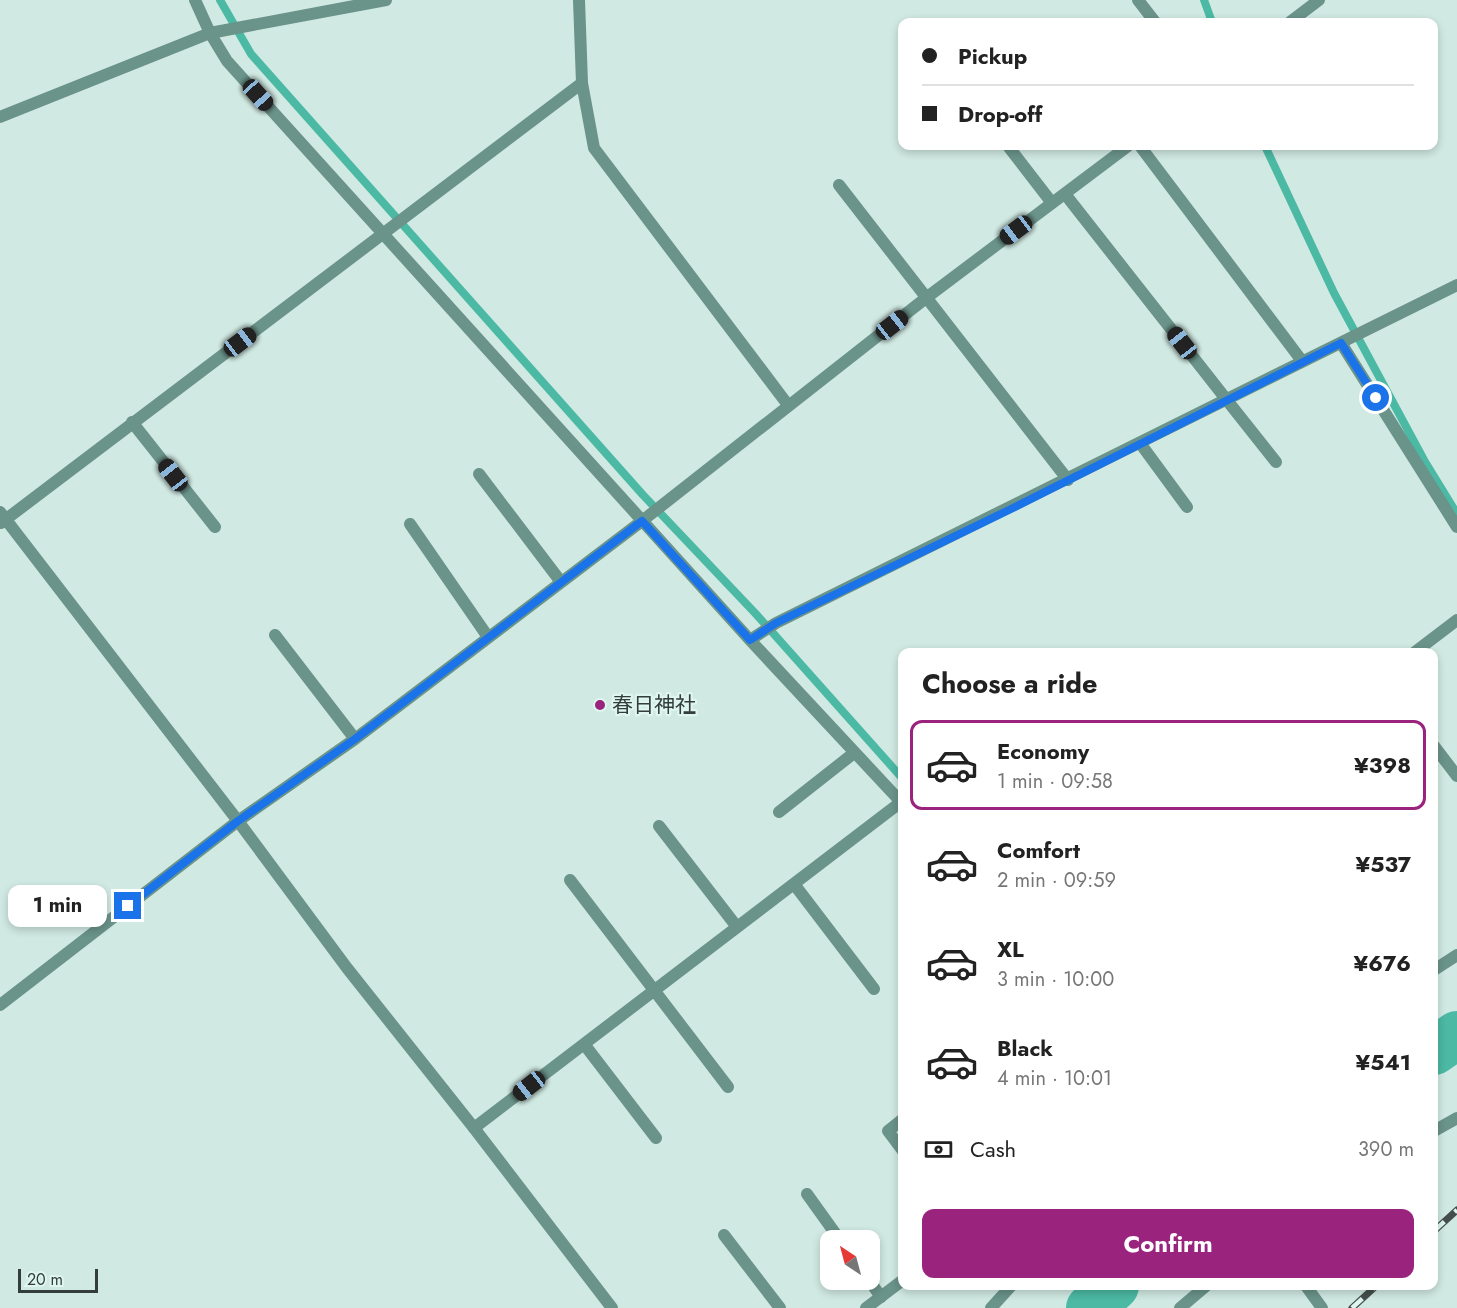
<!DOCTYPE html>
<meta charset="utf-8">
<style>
body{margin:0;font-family:Jost,"Noto Sans JP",sans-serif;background:#f2f2f2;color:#222;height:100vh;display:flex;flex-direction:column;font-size:22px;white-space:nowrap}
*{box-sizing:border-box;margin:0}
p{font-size:20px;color:#767676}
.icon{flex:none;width:33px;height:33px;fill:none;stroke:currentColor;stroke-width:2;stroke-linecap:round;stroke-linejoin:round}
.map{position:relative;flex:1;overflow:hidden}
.drawer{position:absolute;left:898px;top:648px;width:540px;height:642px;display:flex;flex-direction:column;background:#fff;border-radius:12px;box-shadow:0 3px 9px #0003}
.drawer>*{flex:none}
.hud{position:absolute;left:898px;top:18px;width:540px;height:132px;border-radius:12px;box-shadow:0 3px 9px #0003;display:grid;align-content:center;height:132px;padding:0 24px;background:#fff}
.needle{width:39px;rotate:324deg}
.fabs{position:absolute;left:820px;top:1230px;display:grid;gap:12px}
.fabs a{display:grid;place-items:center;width:60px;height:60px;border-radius:12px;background:#fff;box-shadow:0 3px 9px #0003;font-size:30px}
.scale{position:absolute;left:18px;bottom:15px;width:80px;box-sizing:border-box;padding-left:6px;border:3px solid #333d3a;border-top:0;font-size:16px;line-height:21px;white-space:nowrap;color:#333d3a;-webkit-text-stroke:4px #def6ef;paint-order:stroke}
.end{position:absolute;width:27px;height:27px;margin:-14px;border:8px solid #1a73e8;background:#fff;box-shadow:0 0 0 3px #fff}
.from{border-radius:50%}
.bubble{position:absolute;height:42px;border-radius:12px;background:#fff;box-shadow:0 3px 9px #0003;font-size:20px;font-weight:700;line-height:42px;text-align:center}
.car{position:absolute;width:18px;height:36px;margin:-18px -9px;border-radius:8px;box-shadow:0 0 4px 2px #0007;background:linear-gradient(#222 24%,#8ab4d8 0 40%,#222 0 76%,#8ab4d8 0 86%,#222 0)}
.hud b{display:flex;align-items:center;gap:21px;height:57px;font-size:22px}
.hud b+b{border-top:2px solid #e0e0e0}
.hud i{width:15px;height:15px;background:#222}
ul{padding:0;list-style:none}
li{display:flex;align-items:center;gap:18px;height:90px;margin:0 12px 9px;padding:0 12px;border:3px solid transparent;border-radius:12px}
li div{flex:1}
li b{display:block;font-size:22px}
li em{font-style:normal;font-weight:700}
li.current{border-color:#9a237e}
li>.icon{width:54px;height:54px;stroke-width:1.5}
h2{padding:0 24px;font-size:27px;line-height:72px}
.pay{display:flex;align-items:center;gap:15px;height:66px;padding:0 24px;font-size:22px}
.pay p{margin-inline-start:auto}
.cta{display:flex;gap:12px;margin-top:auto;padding:12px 24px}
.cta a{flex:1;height:69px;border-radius:12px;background:#9a237e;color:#fff;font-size:24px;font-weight:700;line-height:69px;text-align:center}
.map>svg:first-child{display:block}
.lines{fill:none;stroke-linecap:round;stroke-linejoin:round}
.stream{stroke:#4bb9a3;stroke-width:8}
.river{stroke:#4bb9a3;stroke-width:48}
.lane{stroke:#6a9389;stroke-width:12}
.street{stroke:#6a9389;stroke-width:12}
.rail-casing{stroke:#444f4c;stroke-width:7}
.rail{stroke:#def6ef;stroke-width:4.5;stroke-dasharray:14;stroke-linecap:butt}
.route{stroke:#1a73e8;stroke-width:8}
.poi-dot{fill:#9a237e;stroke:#def6ef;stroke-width:2}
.labels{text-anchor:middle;stroke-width:4.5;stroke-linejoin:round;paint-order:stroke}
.poi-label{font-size:21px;fill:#333d3a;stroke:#def6ef;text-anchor:start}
</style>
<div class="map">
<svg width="1457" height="1308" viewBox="0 0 1457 1308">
<rect width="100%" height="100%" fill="#d0e9e2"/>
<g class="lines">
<path class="stream" d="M 220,0 L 251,54 L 643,495 L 755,613 L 903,779
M 1204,0 L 1212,22
M 1265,146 L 1334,293 L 1424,460 L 1457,514
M 1453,1038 L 1457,1043"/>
<path class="river" d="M 1434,1051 L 1457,1035
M 1090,1308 L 1115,1286"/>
<path class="lane" d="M 1008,146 L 1052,203
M 1341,343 L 1457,527
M 1226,399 L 1276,462
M 1140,443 L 1187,507
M 1415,652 L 1457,620
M 1434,746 L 1457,776
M 779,812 L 854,753
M 659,826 L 737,927
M 570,880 L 728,1087
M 794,884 L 874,989
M 584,1044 L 656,1138
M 474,1128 L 901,802 L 903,804
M 1434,1131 L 1457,1118
M 807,1194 L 840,1240
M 724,1235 L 780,1308
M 869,1280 L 881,1297
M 1306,1286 L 1322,1308"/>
<path class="street" d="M 195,0 L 210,33 L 227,61 L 750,640 L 901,802
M 579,0 L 582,83 L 594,148 L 788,405
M 1138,0 L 1155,22
M 1290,22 L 1319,0
M 0,117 L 210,33 L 386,0
M 1140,146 L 1302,361
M 839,185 L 1068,480
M 1065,194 L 1226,399
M 132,422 L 215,527
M 479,474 L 561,582
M 0,512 L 238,821 L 347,968 L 474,1128 L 612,1308
M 1,523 L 582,83
M 410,524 L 488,637
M 275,635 L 355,739
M 750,640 L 776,623 C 1004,512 1230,397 1457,285
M 1434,970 L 1457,955
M 0,1005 L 238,821 L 355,739 L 642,521 L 926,298 L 1128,146
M 903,1119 L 888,1131 L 903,1151
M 866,1308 L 903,1280
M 991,1308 L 1011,1286
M 1180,1308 L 1206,1286"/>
<defs>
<path id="rail" d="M 1434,1231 L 1457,1210
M 1352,1308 L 1376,1286"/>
</defs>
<use href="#rail" class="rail-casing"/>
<use href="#rail" class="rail"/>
</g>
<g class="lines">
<path class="route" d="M 128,906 L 238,821 L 355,739 L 642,521 L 750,640 L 776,623 L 1011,509 L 1341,343 L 1376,398"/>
</g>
<circle class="poi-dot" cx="600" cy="705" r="6"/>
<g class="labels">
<g class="poi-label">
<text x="612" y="712">春日神社</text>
</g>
</g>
</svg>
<div class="fabs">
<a><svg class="needle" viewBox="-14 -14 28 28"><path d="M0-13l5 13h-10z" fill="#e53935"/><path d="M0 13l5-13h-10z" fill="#767676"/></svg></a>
</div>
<div class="scale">20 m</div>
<i class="end from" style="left:1376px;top:398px"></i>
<i class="end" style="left:128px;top:906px"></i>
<div class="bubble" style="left:8px;top:885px;width:99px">1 min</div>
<i class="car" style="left:258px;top:95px;rotate:138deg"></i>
<i class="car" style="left:1016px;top:230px;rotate:233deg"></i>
<i class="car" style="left:892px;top:325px;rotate:52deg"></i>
<i class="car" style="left:240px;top:342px;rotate:53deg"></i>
<i class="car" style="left:1182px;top:343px;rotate:322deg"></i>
<i class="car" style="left:173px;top:475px;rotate:322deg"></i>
<i class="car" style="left:529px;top:1086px;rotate:232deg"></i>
<div class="hud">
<b><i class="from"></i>Pickup</b>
<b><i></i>Drop-off</b>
</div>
<section class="drawer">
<h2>Choose a ride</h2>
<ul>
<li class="current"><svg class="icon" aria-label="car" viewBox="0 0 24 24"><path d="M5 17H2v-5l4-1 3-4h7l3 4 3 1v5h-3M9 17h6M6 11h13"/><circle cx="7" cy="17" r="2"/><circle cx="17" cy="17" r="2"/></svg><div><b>Economy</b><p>1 min · 09:58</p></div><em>¥398</em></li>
<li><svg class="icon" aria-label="car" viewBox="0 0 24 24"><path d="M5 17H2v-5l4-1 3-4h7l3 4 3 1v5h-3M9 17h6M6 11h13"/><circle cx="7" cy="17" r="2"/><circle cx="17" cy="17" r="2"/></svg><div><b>Comfort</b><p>2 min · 09:59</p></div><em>¥537</em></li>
<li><svg class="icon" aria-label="car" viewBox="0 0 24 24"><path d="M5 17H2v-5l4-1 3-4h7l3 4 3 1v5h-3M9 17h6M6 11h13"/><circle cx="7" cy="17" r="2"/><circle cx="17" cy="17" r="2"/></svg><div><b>XL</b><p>3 min · 10:00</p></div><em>¥676</em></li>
<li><svg class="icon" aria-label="car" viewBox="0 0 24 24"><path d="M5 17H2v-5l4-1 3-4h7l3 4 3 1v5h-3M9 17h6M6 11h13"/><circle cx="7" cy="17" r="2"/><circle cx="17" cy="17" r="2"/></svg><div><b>Black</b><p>4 min · 10:01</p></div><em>¥541</em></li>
</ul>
<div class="pay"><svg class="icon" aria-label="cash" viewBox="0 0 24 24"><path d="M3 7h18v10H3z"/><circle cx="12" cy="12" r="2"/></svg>Cash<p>390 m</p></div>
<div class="cta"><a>Confirm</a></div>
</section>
</div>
